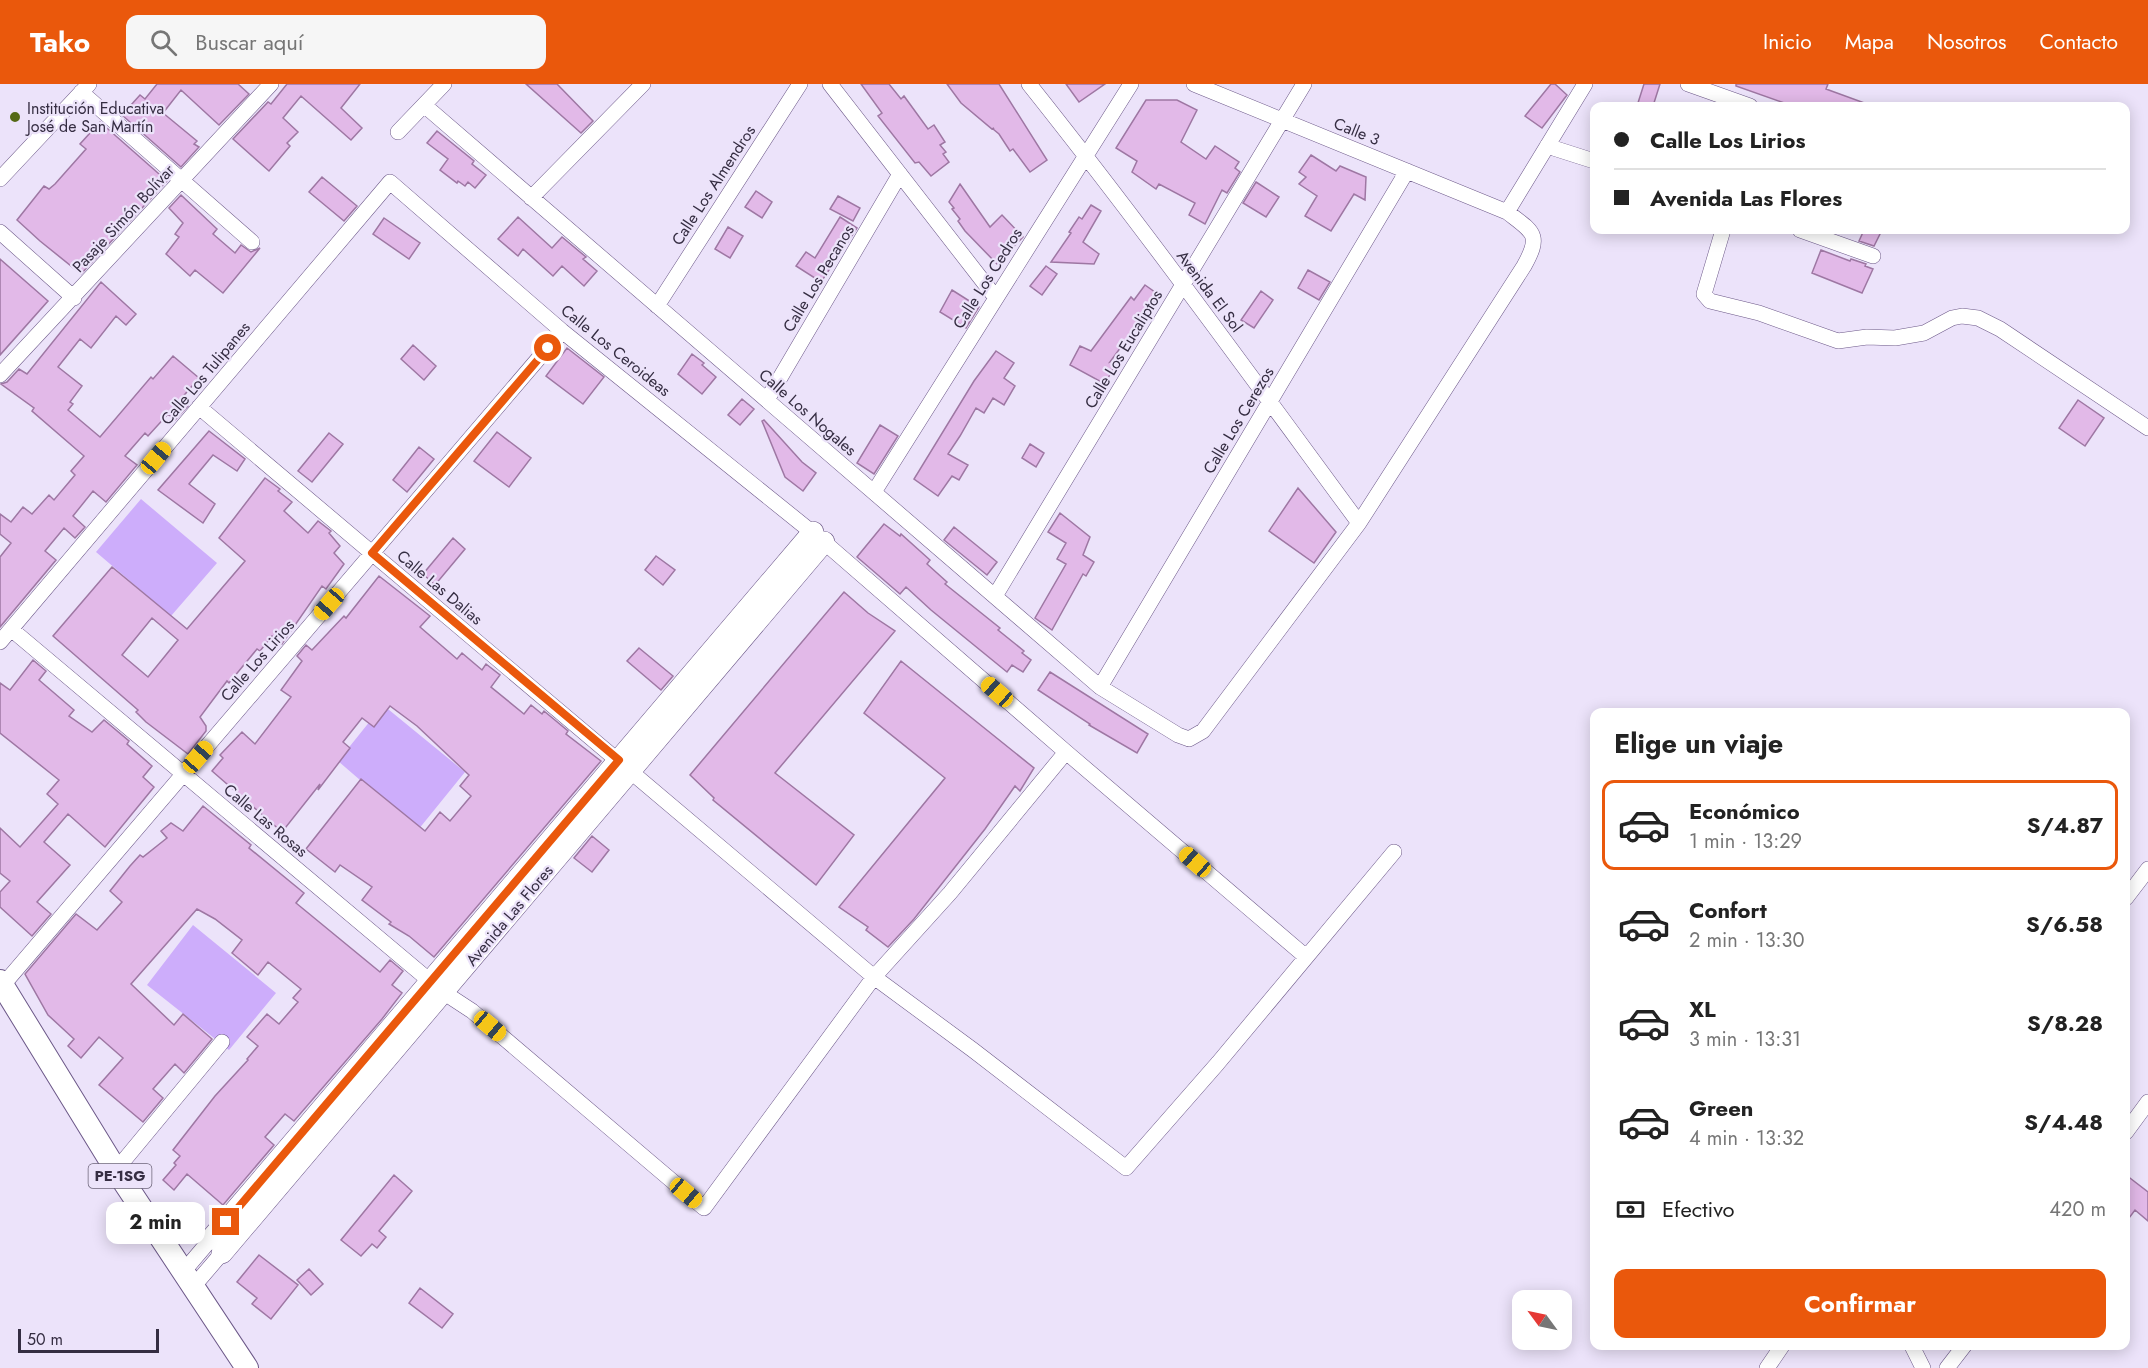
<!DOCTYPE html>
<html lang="es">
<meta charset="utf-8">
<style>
body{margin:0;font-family:Jost,sans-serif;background:#f6f6f6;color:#222;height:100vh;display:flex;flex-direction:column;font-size:22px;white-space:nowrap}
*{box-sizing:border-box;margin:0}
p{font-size:20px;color:#767676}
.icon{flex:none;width:33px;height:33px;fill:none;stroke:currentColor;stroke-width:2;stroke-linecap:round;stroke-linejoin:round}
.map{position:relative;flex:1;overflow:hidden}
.side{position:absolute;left:1590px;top:624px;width:540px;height:642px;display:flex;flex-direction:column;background:#fff;border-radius:12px;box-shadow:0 3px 15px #0003}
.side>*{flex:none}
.top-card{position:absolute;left:1590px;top:18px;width:540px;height:132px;border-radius:12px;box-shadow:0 3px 15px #0003;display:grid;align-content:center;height:132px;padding:0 24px;background:#fff}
.needle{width:39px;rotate:303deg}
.tools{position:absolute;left:1512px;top:1206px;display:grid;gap:12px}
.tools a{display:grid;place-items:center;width:60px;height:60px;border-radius:12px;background:#fff;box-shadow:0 3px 15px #0003;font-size:30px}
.scale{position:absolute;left:18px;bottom:15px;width:141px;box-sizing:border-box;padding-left:6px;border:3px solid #352d42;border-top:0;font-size:16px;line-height:21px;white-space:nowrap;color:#352d42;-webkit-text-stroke:4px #ece3fa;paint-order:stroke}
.end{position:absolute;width:27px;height:27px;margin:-14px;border:8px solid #ea580c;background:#fff;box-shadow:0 0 0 3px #fff}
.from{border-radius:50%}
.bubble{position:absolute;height:42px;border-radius:12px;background:#fff;box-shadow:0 3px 15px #0003;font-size:20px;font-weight:700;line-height:42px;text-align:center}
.car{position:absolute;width:18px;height:36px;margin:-18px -9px;border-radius:8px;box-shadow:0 0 4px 2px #0007;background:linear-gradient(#f5c518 24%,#345 0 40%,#f5c518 0 76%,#345 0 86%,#f5c518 0)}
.top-card b{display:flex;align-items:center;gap:21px;height:57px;font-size:22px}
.top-card b+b{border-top:2px solid #e0e0e0}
.top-card i{width:15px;height:15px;background:#222}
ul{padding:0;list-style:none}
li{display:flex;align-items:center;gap:18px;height:90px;margin:0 12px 9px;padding:0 12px;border:3px solid transparent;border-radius:12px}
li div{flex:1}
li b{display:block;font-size:22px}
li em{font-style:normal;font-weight:700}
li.current{border-color:#ea580c}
li>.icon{width:54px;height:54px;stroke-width:1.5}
h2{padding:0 24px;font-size:27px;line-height:72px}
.pay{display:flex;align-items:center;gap:15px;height:66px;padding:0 24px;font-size:22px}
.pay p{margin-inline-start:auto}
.cta{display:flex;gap:12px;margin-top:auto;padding:12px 24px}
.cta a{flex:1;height:69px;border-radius:12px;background:#ea580c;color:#fff;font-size:24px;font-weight:700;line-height:69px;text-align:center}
header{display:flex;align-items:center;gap:36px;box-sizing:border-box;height:84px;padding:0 30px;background:#ea580c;color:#fff}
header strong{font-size:28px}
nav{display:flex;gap:33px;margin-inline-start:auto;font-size:21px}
.search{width:420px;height:54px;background:#f6f6f6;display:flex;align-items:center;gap:15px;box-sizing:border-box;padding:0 21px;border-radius:12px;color:#767676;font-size:22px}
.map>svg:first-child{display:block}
.green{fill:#cdadfb}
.building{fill:#e2b9e8;stroke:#9e77a3;stroke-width:1.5;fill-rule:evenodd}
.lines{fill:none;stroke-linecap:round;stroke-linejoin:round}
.street-casing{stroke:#6c5888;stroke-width:16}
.secondary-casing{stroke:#6c5888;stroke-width:22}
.primary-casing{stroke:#6c5888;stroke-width:24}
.street{stroke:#fff;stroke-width:15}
.secondary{stroke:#fff;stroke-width:21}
.primary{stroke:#fff;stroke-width:22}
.route{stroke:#ea580c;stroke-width:8}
.poi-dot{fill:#556916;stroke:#ece3fa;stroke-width:2}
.labels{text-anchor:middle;stroke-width:4.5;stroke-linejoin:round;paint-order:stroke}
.shield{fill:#ece3fa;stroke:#6c6479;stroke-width:1.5}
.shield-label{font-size:15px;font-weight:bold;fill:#352d42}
.poi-label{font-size:16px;fill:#352d42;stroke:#ece3fa;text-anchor:start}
.street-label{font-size:16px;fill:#352d42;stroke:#ece3fa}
</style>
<header>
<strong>Tako</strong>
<div class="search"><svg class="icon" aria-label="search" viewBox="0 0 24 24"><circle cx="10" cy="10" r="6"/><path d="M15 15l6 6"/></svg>Buscar aquí</div>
<nav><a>Inicio</a><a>Mapa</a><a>Nosotros</a><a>Contacto</a></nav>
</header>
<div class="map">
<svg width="2148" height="1284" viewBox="0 0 2148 1284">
<rect width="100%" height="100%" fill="#ece3fa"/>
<path class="green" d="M 141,415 L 217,479 L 171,532 L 96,468 Z
M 383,621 L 465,688 L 418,746 L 338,677 Z
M 193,841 L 276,909 L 229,966 L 147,901 Z"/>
<path class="building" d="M 157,0 L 238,0 L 249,10 L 219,41 L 181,6 L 163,29 L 197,57 L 194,60 L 199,63 L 181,83 L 122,31 L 140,11 L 145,15 Z
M 287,0 L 360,0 L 341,24 L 362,44 L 351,56 L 301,12 L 283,34 L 298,48 L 287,59 L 290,62 L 269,87 L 233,55 L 268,18 L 271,20 Z
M 526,0 L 557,0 L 593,37 L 581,49 Z
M 861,0 L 889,0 L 901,15 L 904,12 L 928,45 L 934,41 L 945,58 L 940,61 L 946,68 L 943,70 L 949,78 L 931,92 L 919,78 L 915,79 L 878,32 L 882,29 Z
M 947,0 L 999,0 L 1047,76 L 1030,88 L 1013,65 L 1010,67 L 999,50 L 993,45 L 994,44 L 992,45 L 961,19 Z
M 1066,0 L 1105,0 L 1079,18 Z
M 1551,0 L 1555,0 L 1567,11 L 1542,44 L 1525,32 Z
M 1644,0 L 1660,0 L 1653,22 L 1637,22 Z
M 1736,0 L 1828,0 L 1826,5 L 1870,21 L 1870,22 L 1793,22 L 1736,2 Z
M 1146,16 L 1177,16 L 1197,26 L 1181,58 L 1206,75 L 1215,62 L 1239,78 L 1235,84 L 1240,88 L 1227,109 L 1222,106 L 1205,140 L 1189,131 L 1195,119 L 1159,100 L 1156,105 L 1132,88 L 1137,77 L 1116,64 Z
M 100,38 L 167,97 L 81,190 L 40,157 L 17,136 L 44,102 L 49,105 L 55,100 L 86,65 L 80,60 Z
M 437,47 L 474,77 L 472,80 L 486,91 L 475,104 L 468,98 L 465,102 L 458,97 L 457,99 L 440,86 L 448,75 L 427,59 Z
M 1311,71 L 1336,87 L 1340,82 L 1366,93 L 1365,116 L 1354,110 L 1331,147 L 1305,132 L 1317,112 L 1299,100 L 1306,93 L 1299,88 Z
M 322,93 L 357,122 L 344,137 L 309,108 Z
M 1256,98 L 1279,113 L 1266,133 L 1243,119 Z
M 960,100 L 990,143 L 1002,131 L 1023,153 L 997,180 L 965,147 L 958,137 L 960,135 L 952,125 L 954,124 L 949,118 Z
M 756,107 L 772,118 L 762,134 L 745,123 Z
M 181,111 L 217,145 L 213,150 L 235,169 L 241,161 L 251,168 L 260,164 L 223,209 L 195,186 L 190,192 L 166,170 L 179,153 L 175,150 L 183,139 L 169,124 Z
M 838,112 L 860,124 L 853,137 L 830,125 Z
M 1091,121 L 1101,127 L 1083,158 L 1099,170 L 1094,180 L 1051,178 L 1071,149 L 1069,148 L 1079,133 L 1082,135 Z
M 518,133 L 552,164 L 562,153 L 586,173 L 583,175 L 597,187 L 584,202 L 562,182 L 553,192 L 523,165 L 518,172 L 498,155 Z
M 840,133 L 857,144 L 821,198 L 796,182 L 806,168 L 815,174 Z
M 384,134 L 420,159 L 409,175 L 373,150 Z
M 728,143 L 743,152 L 730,174 L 715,165 Z
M 1864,146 L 1882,146 L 1874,162 L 1859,157 Z
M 1821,166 L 1850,177 L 1851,175 L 1866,180 L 1865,182 L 1873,185 L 1862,209 L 1812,189 Z
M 0,175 L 48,217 L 0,271 Z
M 1046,182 L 1057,190 L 1042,211 L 1030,202 Z
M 1308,186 L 1330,198 L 1319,216 L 1298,204 Z
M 101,198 L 136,230 L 126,241 L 116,232 L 91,264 L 80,255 L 58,283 L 82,302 L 70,318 L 73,320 L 68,326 L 100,353 L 151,293 L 153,295 L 173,272 L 199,294 L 180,316 L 188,322 L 175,336 L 168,330 L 148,352 L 145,349 L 125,372 L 137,381 L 106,418 L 93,407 L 73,432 L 85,443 L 75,454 L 64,444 L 45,467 L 56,476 L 0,543 L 0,473 L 11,459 L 0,450 L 0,430 L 11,438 L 23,423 L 32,430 L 49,411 L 54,416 L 75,391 L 71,387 L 84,372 L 32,327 L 34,324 L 1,300 L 7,298 L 19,285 L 27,290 Z
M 1145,201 L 1159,211 L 1110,278 L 1118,275 L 1105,300 L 1070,281 L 1080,262 L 1091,267 L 1131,213 L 1134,216 Z
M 952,206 L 979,223 L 966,244 L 940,228 Z
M 1261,207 L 1273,216 L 1254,244 L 1241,236 Z
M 413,261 L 436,282 L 424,296 L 401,275 Z
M 567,264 L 604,293 L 583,320 L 546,292 Z
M 996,267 L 1014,279 L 1004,294 L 1015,302 L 1004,321 L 993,314 L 984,329 L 976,324 L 960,352 L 948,370 L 968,381 L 959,396 L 952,392 L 938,412 L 914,395 L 974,297 Z
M 692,270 L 704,279 L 702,281 L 716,293 L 702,310 L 678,290 Z
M 742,315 L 754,325 L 740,341 L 728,331 Z
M 2078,316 L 2104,334 L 2085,362 L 2059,344 Z
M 764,336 L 802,378 L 816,389 L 803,407 L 785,393 L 762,337 Z
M 880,341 L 898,352 L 874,390 L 857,379 Z
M 209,347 L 245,375 L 237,387 L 213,371 L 189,400 L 215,420 L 203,439 L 158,406 Z
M 497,348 L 531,374 L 509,403 L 474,377 Z
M 329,349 L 343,360 L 312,398 L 298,387 Z
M 1030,360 L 1044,369 L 1036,383 L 1022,374 Z
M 419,363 L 434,375 L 407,408 L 393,396 Z
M 265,394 L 280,405 L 278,407 L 292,418 L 284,427 L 308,449 L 318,437 L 331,447 L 329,449 L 340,462 L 334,469 L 344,480 L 326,505 L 322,502 L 282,560 L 272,552 L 260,567 L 257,565 L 229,599 L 227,597 L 200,633 L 206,642 L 206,647 L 188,670 L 146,638 L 136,628 L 138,626 L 53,552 L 112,483 L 187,545 L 245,477 L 219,454 ZM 152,534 L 178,556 L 148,593 L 122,571 Z
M 1298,404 L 1336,448 L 1314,479 L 1269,447 Z
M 1060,429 L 1090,453 L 1083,471 L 1094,478 L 1086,492 L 1083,490 L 1052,546 L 1035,534 L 1066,480 L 1057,475 L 1066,459 L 1048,448 Z
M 884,440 L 900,452 L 901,450 L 930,476 L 927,480 L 947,498 L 945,500 L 1000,544 L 998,546 L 1024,567 L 1022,569 L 1031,576 L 1023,588 L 1012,581 L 1007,588 L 931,526 L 906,503 L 900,510 L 857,473 Z
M 954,443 L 997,478 L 987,491 L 944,456 Z
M 453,454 L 465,465 L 435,501 L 423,490 Z
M 656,472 L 675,486 L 663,501 L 645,486 Z
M 379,492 L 430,532 L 420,543 L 457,575 L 462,569 L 482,586 L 486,580 L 500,591 L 491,603 L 524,630 L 531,621 L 542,630 L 544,627 L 568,647 L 566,650 L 601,677 L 434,873 L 409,852 L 389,840 L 391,838 L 362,816 L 372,803 L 340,781 L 335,788 L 306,765 L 361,695 L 425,747 L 440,728 L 450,737 L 471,712 L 460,702 L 469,691 L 417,642 L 390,622 L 374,643 L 362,634 L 343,658 L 350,664 L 318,706 L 320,700 L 282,748 L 212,687 L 223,674 L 220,671 L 242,648 L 255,660 L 291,613 L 281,606 L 302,577 L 297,572 L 306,561 L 312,566 L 344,532 L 346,534 Z
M 844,508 L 868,529 L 895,547 L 775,689 L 854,751 L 816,801 L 713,716 L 714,714 L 690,691 Z
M 639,564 L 673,592 L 661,606 L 627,577 Z
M 33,576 L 46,587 L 39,596 L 74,626 L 69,632 L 92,648 L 104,636 L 129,657 L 127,660 L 152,682 L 143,693 L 154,703 L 105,763 L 68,730 L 44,758 L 70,781 L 37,818 L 51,830 L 32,852 L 0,823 L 0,808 L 10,797 L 0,789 L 0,744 L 20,763 L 58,720 L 47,710 L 59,696 L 0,649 L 0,599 L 10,606 Z
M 901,577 L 1034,684 L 1020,707 L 1015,702 L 985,745 L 914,835 L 888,863 L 866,846 L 868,843 L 839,823 L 945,694 L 864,629 Z
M 1050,588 L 1148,650 L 1137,669 L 1089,641 L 1090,640 L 1038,606 Z
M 203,722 L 251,761 L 249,764 L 304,809 L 296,819 L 380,888 L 390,876 L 403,887 L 392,901 L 402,909 L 382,935 L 294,1037 L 285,1030 L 265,1053 L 274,1061 L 223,1121 L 187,1090 L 174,1106 L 163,1096 L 176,1081 L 174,1079 L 180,1072 L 173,1066 L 215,1012 L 248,976 L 247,975 L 258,962 L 247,953 L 267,930 L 279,940 L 298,918 L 293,914 L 301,905 L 268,878 L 258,891 L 232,869 L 242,856 L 215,835 L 197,825 L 131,900 L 174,941 L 183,930 L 212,955 L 184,989 L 175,980 L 153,1005 L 163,1014 L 143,1038 L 99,1001 L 123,974 L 99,953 L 81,974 L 68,962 L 74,955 L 48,931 L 25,890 L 76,830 L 97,846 L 122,818 L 110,807 L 130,782 L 140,771 L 143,773 L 167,754 L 161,747 L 171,739 L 183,747 Z
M 592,752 L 609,766 L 592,788 L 574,774 Z
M 394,1091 L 412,1107 L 379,1147 L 386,1153 L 377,1164 L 372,1160 L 361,1172 L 341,1156 Z
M 2126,1091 L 2148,1108 L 2148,1137 L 2135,1126 L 2126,1138 Z
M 259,1171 L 298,1201 L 271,1235 L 252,1220 L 257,1214 L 237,1198 Z
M 309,1185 L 323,1200 L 311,1211 L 297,1196 Z
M 420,1204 L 453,1230 L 442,1244 L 409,1219 Z"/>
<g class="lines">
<defs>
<path id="street" d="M 830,0 L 996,214
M 1029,0 C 1143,143 1250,291 1359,439
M 1688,0 L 1750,22
M 81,8 L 252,158
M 424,21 L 1100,603 L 1178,651 L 1189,655 L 1203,647 L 1359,439 L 1524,182 C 1542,150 1533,148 1507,128 L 1194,0
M 398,48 L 444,0
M 1547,62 L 1594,77
M 0,95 L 89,0
M 531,114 L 643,0
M 1507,128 L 1585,0
M 1723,146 L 1704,210 L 1710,217 L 1759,229 L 1838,257 L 1867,253 L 1895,254 L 1924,249 L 1952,234 L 1962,232 L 1978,234 L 2000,245 L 2148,344
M 1800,146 L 1873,172
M 0,148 L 74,214
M 657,222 L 800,0
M 0,291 L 271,0
M 767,316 L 900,90
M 874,408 L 1131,0
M 995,512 L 1304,0
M 11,545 L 443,908 L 472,927 L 704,1124 L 874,893 L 199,323
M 0,558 L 390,98 L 562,247 L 824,458 L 1066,668 L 950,809 L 874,893 L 973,966 L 1126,1084 L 1218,979 L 1394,768
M 1100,603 L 1407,87
M 1066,668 L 1305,872
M 2126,814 L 2148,785
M 3,901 L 562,247
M 2126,1048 L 2148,1018
M 116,1086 L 222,958
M 183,1188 L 211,1155
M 193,1203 L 222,1169
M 1912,1262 L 1923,1284
M 1767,1284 L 1782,1262
M 1947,1284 L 1964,1262"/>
<path id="secondary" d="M 211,1155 L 813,448
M 222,1169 L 824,458"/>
<path id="primary" d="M 0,897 L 116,1086 L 247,1284"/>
</defs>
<use href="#street" class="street-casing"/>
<use href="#secondary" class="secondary-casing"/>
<use href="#primary" class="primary-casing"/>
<use href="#street" class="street"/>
<use href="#secondary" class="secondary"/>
<use href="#primary" class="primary"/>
</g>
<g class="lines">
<path class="route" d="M 226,1138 L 619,676 L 372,469 L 548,264"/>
</g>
<circle class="poi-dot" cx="15" cy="33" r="6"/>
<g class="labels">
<rect class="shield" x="88.5" y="1080" width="63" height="24" rx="4.5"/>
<g class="shield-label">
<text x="120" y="1097">PE-1SG</text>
</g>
<g class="poi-label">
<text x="27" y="30">Institución Educativa<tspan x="27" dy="18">José de San Martín</tspan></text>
</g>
<g class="street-label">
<text transform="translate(1357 47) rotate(22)" y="6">Calle 3</text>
<text transform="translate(713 101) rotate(-57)" y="6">Calle Los Almendros</text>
<text transform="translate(123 134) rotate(-47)" y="6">Pasaje Simón Bolívar</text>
<text transform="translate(818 194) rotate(-59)" y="6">Calle Los Pecanos</text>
<text transform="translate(987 194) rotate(-58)" y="6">Calle Los Cedros</text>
<text transform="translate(1210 207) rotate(53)" y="6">Avenida El Sol</text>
<text transform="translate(1123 265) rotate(-59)" y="6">Calle Los Eucaliptos</text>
<text transform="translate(616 266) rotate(39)" y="6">Calle Los Ceroideas</text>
<text transform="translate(205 289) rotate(-50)" y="6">Calle Los Tulipanes</text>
<text transform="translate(808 328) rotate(41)" y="6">Calle Los Nogales</text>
<text transform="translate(1238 336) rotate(-59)" y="6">Calle Los Cerezos</text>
<text transform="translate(440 503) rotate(40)" y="6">Calle Las Dalias</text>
<text transform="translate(257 576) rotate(-49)" y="6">Calle Los Lirios</text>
<text transform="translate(266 736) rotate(40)" y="6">Calle Las Rosas</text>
<text transform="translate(509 831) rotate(-50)" y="6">Avenida Las Flores</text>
</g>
</g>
</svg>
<div class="tools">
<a><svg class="needle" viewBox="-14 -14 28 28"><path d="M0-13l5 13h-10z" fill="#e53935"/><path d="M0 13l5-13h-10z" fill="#767676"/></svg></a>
</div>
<div class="scale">50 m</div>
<i class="end from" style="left:548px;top:264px"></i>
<i class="end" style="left:226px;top:1138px"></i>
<div class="bubble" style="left:106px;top:1118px;width:99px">2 min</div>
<i class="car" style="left:156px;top:374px;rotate:40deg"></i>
<i class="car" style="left:329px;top:520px;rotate:221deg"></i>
<i class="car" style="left:997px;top:608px;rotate:311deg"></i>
<i class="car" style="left:198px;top:673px;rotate:41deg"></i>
<i class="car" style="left:1195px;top:778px;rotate:311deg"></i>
<i class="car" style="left:490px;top:942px;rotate:130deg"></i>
<i class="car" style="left:686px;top:1109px;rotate:130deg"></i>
<div class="top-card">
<b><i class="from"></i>Calle Los Lirios</b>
<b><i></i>Avenida Las Flores</b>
</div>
<section class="side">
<h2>Elige un viaje</h2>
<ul>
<li class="current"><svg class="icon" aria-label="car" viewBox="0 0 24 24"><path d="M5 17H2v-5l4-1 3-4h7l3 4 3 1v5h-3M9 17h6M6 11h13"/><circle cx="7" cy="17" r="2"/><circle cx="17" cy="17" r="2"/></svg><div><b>Económico</b><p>1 min · 13:29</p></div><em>S/4.87</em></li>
<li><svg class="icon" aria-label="car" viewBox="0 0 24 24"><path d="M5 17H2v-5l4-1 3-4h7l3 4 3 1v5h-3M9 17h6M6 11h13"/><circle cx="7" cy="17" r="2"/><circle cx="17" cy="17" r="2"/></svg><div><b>Confort</b><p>2 min · 13:30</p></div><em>S/6.58</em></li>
<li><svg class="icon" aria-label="car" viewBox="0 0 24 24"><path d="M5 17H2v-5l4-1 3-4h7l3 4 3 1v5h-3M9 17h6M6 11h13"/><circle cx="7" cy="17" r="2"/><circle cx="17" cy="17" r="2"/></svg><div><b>XL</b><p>3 min · 13:31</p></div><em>S/8.28</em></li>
<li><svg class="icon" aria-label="car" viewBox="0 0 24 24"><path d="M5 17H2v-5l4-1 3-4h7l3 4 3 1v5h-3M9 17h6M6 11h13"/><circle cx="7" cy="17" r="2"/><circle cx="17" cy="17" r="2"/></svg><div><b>Green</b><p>4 min · 13:32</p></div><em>S/4.48</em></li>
</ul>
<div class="pay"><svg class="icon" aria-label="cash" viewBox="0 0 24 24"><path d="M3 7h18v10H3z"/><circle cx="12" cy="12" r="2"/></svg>Efectivo<p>420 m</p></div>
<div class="cta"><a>Confirmar</a></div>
</section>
</div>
